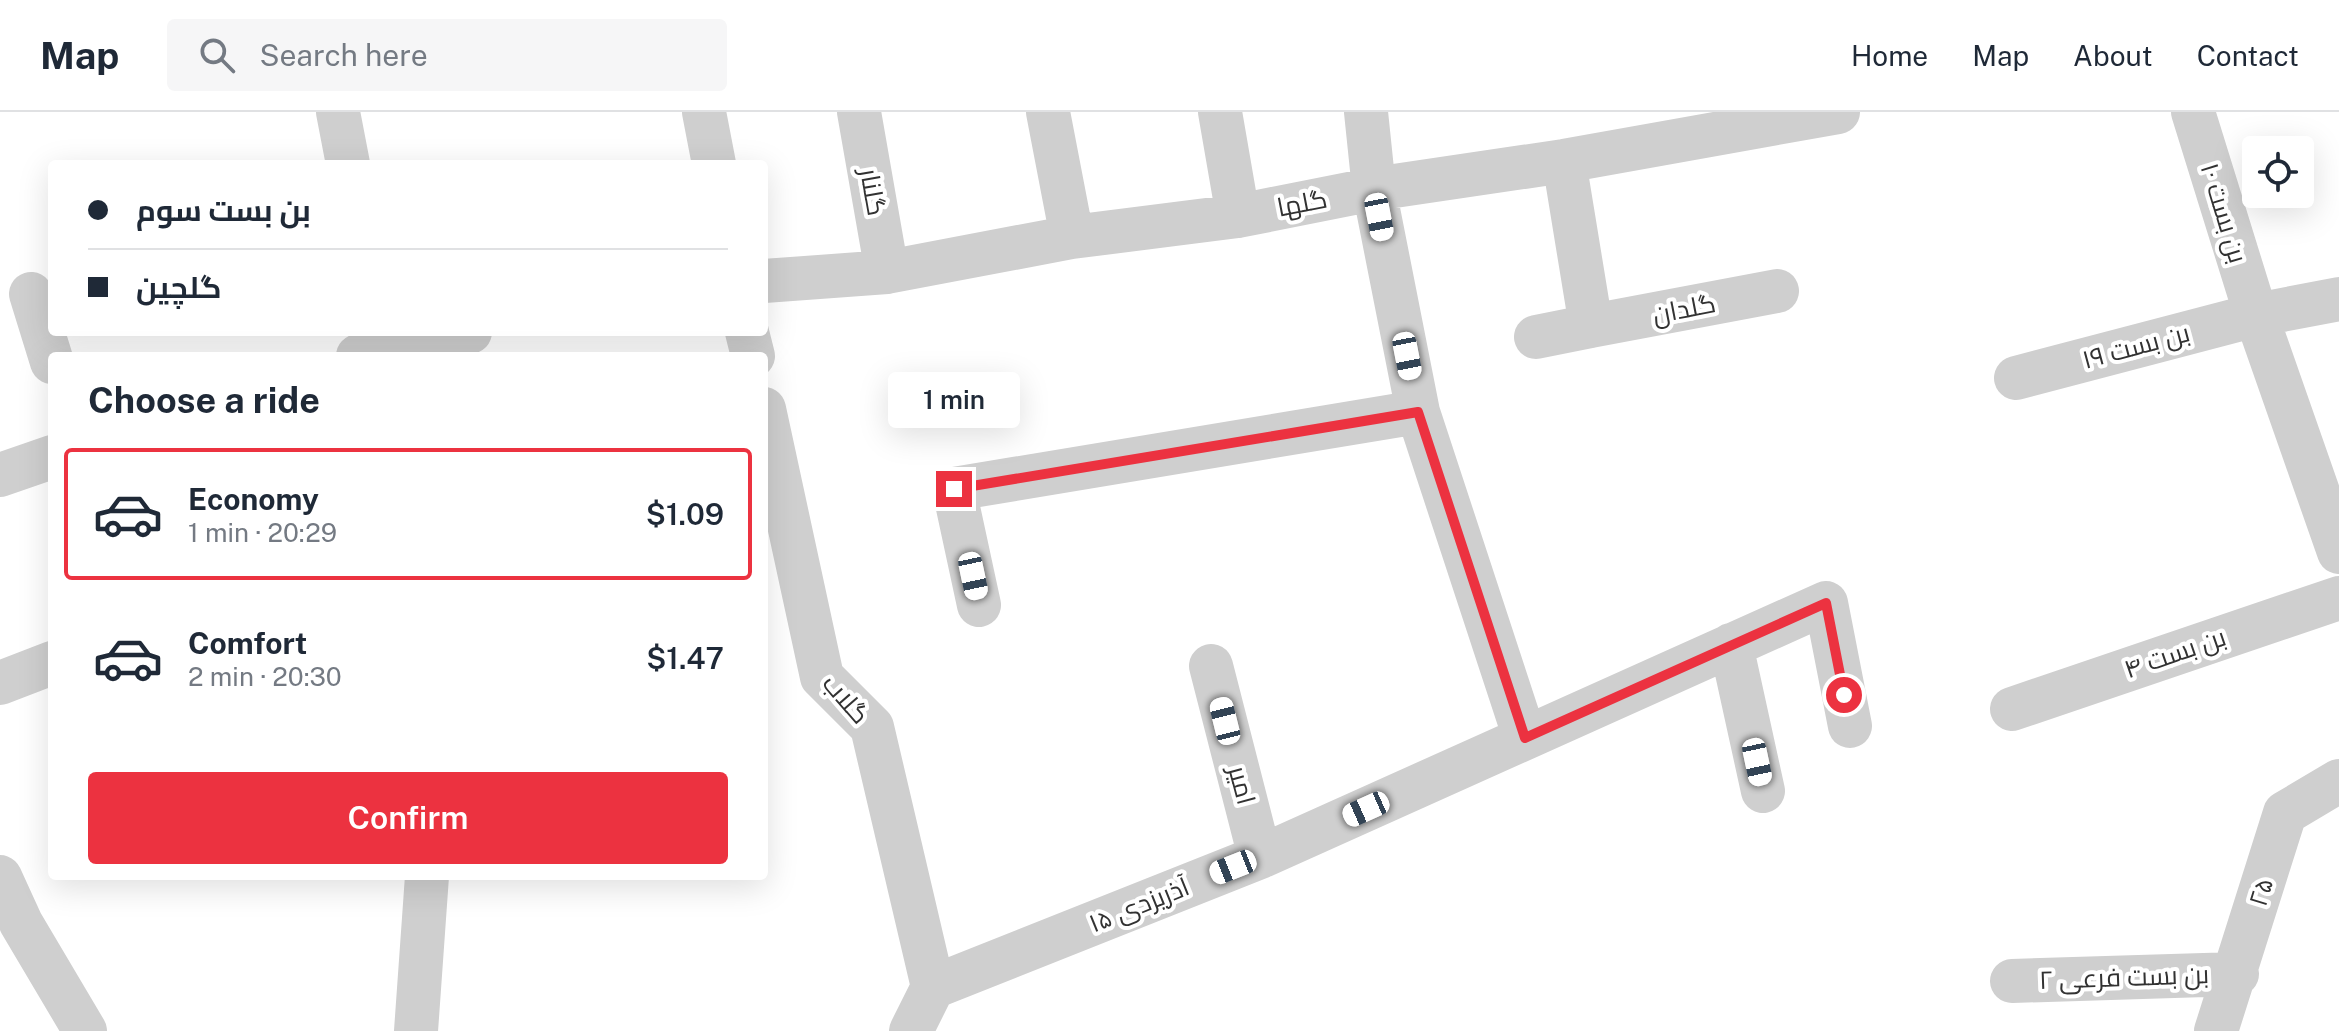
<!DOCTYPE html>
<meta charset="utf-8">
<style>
body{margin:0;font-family:"Public Sans",Cairo,sans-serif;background:#f6f6f7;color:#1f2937;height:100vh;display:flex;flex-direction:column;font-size:30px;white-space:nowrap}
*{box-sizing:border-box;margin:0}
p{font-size:26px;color:#747a83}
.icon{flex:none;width:44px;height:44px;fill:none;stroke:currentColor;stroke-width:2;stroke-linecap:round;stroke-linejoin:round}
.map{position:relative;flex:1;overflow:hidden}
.drawer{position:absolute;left:48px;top:240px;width:720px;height:528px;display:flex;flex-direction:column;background:#fff;border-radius:8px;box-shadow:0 8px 32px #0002}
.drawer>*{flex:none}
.banner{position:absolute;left:48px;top:48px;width:720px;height:176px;border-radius:8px;box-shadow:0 8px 32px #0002;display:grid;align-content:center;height:176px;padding:0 40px;background:#fff}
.tools{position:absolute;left:2242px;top:24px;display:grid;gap:16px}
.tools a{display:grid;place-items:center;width:72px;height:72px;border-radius:8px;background:#fff;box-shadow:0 8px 32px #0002;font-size:40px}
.end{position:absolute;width:36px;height:36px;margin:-18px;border:10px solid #ec3240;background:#fff;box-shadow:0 0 0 4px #fff}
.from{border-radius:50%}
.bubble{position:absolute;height:56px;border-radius:8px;background:#fff;box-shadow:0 8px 32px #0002;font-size:26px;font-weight:600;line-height:56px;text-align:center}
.car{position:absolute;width:24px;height:48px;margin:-24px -12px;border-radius:10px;box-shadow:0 0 6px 2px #0007;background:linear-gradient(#fff 24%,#345 0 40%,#fff 0 76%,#345 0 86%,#fff 0)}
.banner b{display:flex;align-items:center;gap:28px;height:76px;font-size:30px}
.banner b+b{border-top:2px solid #e0e1e3}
.banner i{width:20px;height:20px;background:#1f2937}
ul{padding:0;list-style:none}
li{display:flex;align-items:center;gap:24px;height:132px;margin:0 16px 12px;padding:0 24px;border:4px solid transparent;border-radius:8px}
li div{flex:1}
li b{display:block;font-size:30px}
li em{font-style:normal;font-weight:600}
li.selected{border-color:#ec3240}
li>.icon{width:72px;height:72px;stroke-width:1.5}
h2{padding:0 40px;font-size:36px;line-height:96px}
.action{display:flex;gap:16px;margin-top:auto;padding:16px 40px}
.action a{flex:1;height:92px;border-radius:8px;background:#ec3240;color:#fff;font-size:32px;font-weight:600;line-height:92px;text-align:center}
header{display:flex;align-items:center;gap:48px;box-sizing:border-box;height:112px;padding:0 40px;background:#fff;border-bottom:2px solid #e0e1e3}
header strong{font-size:38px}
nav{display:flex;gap:44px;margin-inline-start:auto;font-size:28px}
.search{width:560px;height:72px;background:#f6f6f7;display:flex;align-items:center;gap:20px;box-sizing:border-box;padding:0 28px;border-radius:8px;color:#747a83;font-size:30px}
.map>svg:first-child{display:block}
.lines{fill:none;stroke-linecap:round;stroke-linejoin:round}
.minor{stroke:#cfcfcf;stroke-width:44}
.route{stroke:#ec3240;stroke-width:10}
.labels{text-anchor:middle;stroke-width:8;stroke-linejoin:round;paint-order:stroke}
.street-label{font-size:26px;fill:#323232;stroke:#fff}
</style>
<header>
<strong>Map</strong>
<div class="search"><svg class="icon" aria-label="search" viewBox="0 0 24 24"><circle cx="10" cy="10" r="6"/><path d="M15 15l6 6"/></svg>Search here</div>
<nav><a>Home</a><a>Map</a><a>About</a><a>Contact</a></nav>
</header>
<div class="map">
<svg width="2339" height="919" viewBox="0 0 2339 919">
<rect width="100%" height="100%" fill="#fff"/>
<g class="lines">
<path class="minor" d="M 338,0 L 348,52
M 704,0 L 714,52
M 859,0 L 887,160
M 1048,0 L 1072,125
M 1220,0 L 1238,104
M 1366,0 L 1374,77 L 1418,300 L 1525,626
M 2193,0 L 2256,203 L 2339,440
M 1564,49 L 1591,214 L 1777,179
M 764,169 L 887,160 L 1072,125 L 1238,104 L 1374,77 L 1564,49 L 1838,0
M 31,182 L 52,250
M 747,220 L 753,244
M 1536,225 L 1591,214
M 358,244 L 470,220
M 2016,266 L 2256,203 L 2339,187
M 764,297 L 822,565 L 872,615 L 933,875
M 0,363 L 52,345
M 979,493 L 954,377 L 1418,300
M 1731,533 L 1763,679
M 1211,554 L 1260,745
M 0,571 L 52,551
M 2012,597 L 2339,486
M 0,765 L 21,811 L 85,919
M 2012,869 L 2237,862
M 416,919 L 427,764
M 911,919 L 933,875 L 1260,745 L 1826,491 L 1850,614
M 2216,919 L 2285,701 L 2339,669"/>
</g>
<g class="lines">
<path class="route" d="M 954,377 L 1418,300 L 1525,626 L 1826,491 L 1844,583"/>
</g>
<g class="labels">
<g class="street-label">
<text transform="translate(873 80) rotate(80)" y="9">گلنار</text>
<text transform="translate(1302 91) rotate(-11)" y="9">گلها</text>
<text transform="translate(2224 101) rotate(73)" y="9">بن بست ۱۰</text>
<text transform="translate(1684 197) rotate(-11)" y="9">گلدان</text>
<text transform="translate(2136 234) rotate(-15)" y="9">بن بست ۱۹</text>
<text transform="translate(2175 541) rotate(-19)" y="9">بن بست ۴</text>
<text transform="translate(846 587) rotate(49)" y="9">گلاب</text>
<text transform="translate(1242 673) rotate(75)" y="9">امیر</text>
<text transform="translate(2261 780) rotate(-73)" y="9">۲۵</text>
<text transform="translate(1139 793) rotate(-22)" y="9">۱۵ آذریزدی</text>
<text transform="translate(2124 865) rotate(-2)" y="9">بن بست فرعی ۲</text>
</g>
</g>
</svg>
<div class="tools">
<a><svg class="icon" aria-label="locate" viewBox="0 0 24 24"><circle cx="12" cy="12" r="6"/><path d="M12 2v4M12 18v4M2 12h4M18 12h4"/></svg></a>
</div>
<i class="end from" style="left:1844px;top:583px"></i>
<i class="end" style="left:954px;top:377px"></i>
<div class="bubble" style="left:888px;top:260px;width:132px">1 min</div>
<i class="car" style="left:1379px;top:105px;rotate:169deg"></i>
<i class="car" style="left:1407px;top:244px;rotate:169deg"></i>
<i class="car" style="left:973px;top:464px;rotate:168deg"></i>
<i class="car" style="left:1225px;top:609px;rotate:346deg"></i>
<i class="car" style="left:1757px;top:650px;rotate:168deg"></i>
<i class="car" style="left:1366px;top:697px;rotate:246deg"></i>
<i class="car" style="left:1233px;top:755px;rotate:248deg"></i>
<div class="banner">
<b><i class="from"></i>بن بست سوم</b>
<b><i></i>گلچین</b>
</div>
<section class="drawer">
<h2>Choose a ride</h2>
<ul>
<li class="selected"><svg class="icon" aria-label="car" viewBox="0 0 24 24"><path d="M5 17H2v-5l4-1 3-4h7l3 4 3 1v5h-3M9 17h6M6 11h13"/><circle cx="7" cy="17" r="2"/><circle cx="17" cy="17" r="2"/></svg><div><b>Economy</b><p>1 min · 20:29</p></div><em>$1.09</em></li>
<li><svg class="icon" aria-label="car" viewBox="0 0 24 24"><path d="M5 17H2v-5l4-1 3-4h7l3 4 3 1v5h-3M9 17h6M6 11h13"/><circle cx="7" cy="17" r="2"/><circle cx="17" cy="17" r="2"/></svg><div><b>Comfort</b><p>2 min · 20:30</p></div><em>$1.47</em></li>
</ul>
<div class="action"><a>Confirm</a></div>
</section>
</div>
